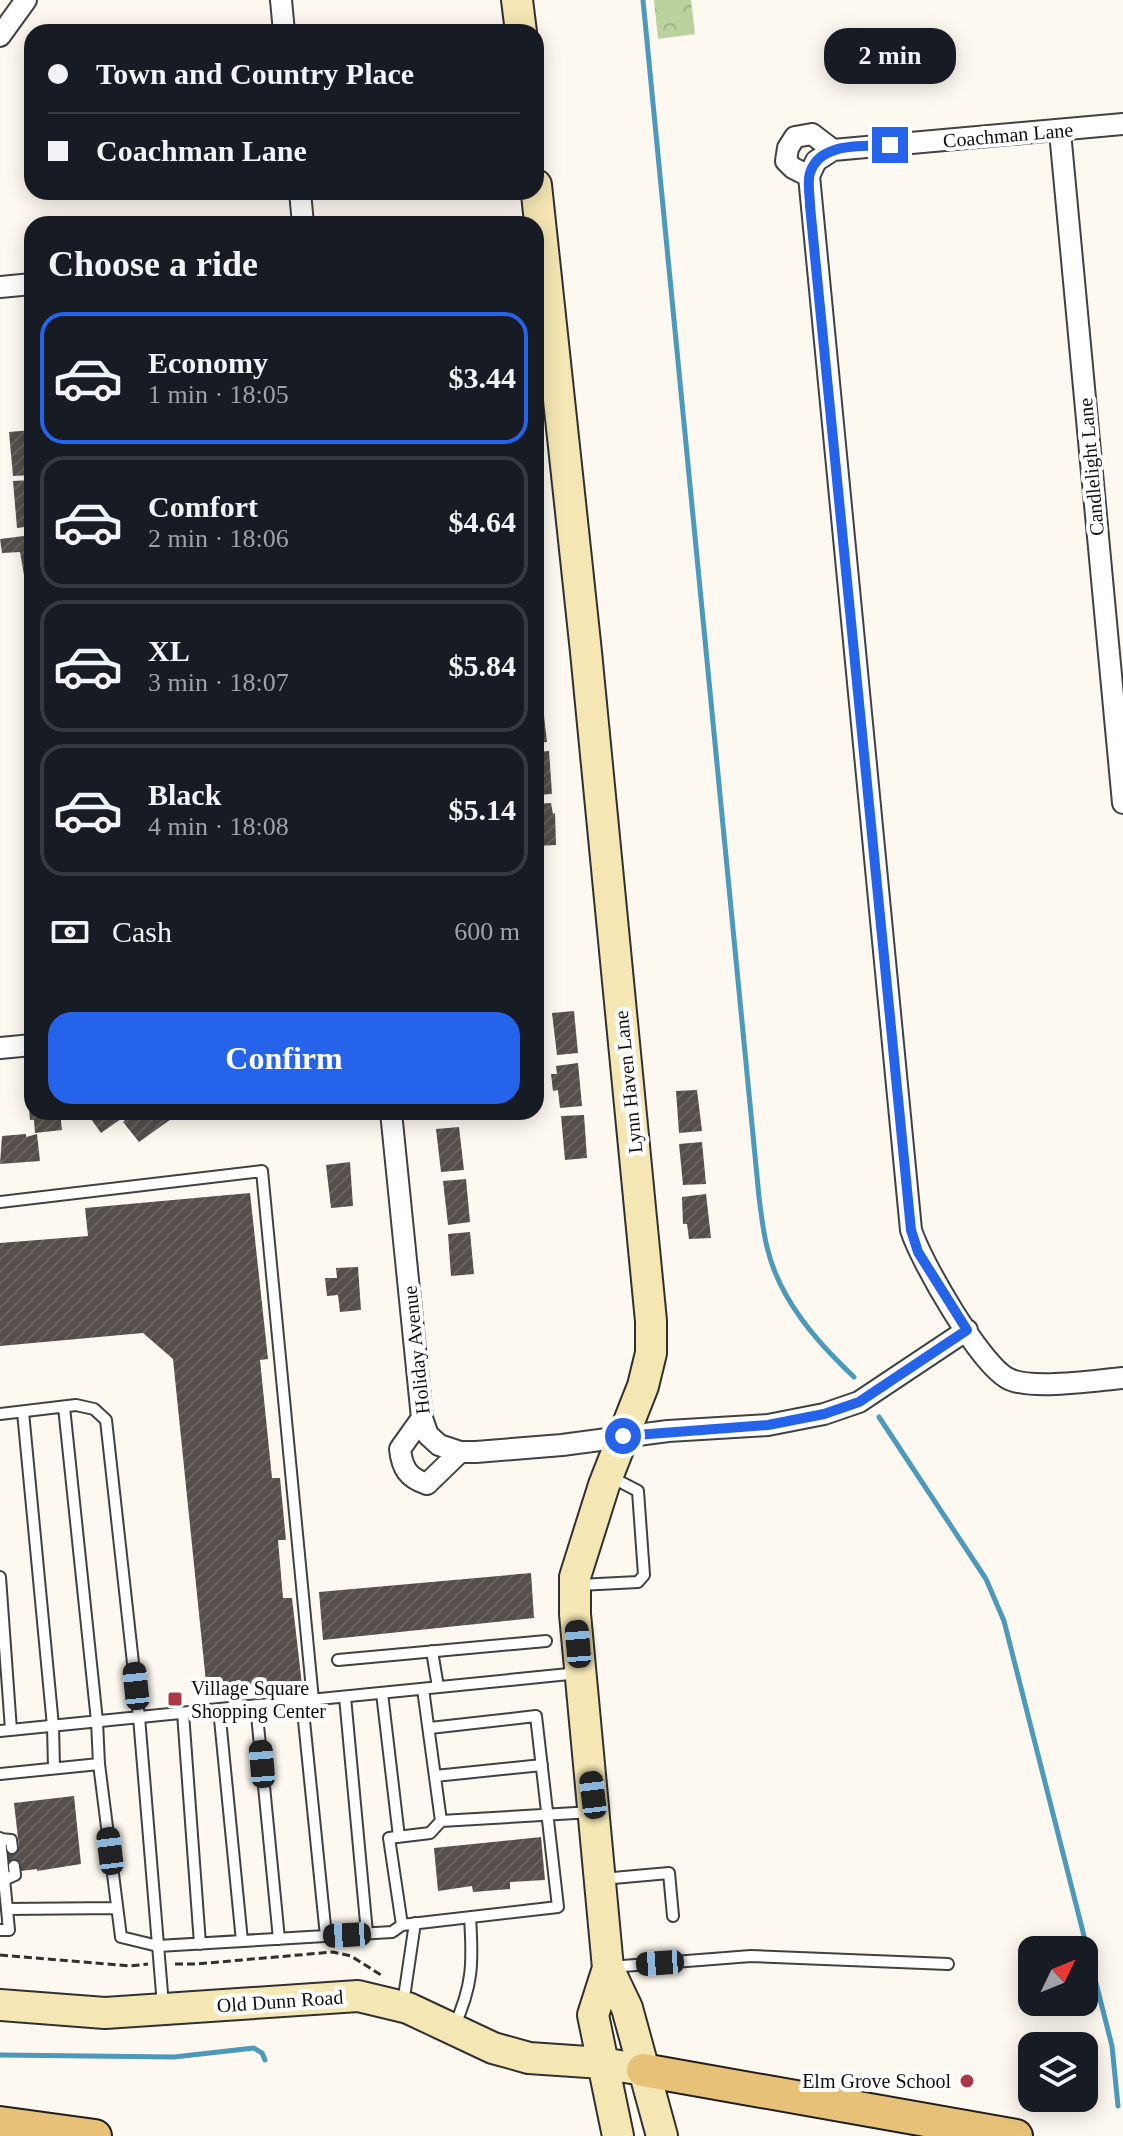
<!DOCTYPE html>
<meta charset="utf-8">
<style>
body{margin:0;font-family:Georgia,serif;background:#20242c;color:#f1f3f6;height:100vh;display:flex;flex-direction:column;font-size:30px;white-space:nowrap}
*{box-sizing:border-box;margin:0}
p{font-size:26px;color:#9ea1a6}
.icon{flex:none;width:44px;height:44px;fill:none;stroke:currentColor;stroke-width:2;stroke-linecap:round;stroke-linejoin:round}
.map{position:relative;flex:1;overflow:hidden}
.sheet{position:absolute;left:24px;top:216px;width:520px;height:904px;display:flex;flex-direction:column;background:#171b24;border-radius:24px;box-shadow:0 4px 20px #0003}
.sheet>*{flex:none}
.banner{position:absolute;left:24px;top:24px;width:520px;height:176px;border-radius:24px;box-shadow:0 4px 20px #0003;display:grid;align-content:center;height:176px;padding:0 24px;background:#171b24}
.needle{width:52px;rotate:47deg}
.buttons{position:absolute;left:1018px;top:1936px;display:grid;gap:16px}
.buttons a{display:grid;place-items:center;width:80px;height:80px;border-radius:16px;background:#171b24;box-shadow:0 4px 20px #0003;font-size:40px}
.end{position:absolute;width:36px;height:36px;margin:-18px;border:10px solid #2563eb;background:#fff;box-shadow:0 0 0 4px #fff}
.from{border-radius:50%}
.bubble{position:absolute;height:56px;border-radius:24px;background:#171b24;box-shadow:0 4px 20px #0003;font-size:26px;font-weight:700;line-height:56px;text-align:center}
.car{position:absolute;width:24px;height:48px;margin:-24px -12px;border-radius:10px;box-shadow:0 0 6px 2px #0007;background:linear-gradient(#222 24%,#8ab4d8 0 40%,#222 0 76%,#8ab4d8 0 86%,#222 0)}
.banner b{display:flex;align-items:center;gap:28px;height:76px;font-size:30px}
.banner b+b{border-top:2px solid #363941}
.banner i{width:20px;height:20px;background:#f1f3f6}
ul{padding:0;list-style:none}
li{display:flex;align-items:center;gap:24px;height:132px;margin:0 16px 12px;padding:0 8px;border:4px solid #363941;border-radius:24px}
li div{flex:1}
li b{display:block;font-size:30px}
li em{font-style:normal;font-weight:700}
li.current{border-color:#2563eb}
li>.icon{width:72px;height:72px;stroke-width:1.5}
h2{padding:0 24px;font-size:36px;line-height:96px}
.pay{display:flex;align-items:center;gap:20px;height:88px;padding:0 24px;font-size:30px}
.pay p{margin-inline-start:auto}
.action{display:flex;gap:16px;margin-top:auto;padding:16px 24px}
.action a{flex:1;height:92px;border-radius:24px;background:#2563eb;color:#fff;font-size:32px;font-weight:700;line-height:92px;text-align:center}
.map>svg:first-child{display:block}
.forest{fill:url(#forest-crowns)}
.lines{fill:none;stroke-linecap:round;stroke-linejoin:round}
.stream{stroke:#4c99bc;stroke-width:5}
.building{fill:url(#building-hatch)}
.lane-casing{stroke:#414141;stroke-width:14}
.street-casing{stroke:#414141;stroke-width:24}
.secondary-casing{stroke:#303030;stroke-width:34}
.primary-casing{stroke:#1f1f1f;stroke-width:36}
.path{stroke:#303030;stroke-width:3;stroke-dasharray:8 4;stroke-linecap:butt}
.lane{stroke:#fff;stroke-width:10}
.street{stroke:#fff;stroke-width:20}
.secondary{stroke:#f5e7b4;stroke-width:30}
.primary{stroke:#e7c177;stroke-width:32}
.route{stroke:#2563eb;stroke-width:10}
.poi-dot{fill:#ac3848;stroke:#fff;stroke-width:3}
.labels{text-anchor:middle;stroke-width:8;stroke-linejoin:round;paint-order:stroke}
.street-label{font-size:20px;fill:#0e0e0e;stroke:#fff}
.poi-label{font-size:20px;fill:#0e0e0e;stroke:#fff;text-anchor:start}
</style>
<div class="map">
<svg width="1123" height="2136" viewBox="0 0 1123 2136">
<defs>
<pattern id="forest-crowns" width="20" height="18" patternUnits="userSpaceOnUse" patternTransform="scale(2)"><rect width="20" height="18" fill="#bbd29f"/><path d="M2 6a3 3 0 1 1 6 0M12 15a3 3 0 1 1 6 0" fill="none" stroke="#a0b388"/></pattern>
<pattern id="building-hatch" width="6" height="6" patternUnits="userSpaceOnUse" patternTransform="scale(2)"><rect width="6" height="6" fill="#554e4b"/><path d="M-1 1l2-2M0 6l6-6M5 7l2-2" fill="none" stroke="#696361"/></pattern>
</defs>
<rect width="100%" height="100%" fill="#fdf9f0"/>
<path class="forest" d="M 654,0 L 691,0 L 695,34 L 658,39 Z"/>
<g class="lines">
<path class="stream" d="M 643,0 L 759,1197 C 761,1213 763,1231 767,1247 C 779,1299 816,1341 854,1377
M 879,1417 L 986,1579 L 1004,1621 L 1112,2046 L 1118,2106
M 0,2055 L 174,2057 L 254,2048 L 262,2053 L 265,2060"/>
</g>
<path class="building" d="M 32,430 L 32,475 L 13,476 L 9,432 Z
M 32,480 L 32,526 L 17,528 L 13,481 Z
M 32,535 L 32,580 L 25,581 L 20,552 L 2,553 L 0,539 Z
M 32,588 L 32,635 L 30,635 L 25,589 Z
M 536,641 L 538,641 L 543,689 L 536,689 Z
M 542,698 L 547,742 L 536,743 L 536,699 Z
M 549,751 L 552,794 L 536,795 L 536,752 Z
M 551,803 L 553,814 L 555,813 L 556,845 L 536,846 L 536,804 Z
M 574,1011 L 578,1053 L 557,1055 L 552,1013 Z
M 578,1063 L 582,1106 L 560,1108 L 558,1090 L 553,1091 L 551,1074 L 557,1074 L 556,1066 Z
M 697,1090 L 702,1131 L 679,1133 L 676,1091 Z
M 28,1098 L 32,1098 L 32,1112 L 60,1112 L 62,1130 L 35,1133 L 34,1120 L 30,1120 Z
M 86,1112 L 118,1112 L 121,1119 L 101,1133 Z
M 129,1112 L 181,1112 L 139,1142 L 123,1122 L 130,1115 Z
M 434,1112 L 456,1112 L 457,1118 L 435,1120 Z
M 584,1115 L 587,1158 L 565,1160 L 561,1116 Z
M 459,1127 L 464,1170 L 441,1172 L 436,1129 Z
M 26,1134 L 26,1137 L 37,1134 L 40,1161 L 0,1164 L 2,1136 Z
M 702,1142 L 706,1184 L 683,1185 L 679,1144 Z
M 350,1162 L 353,1206 L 331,1208 L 326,1165 Z
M 466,1179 L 470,1222 L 448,1225 L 443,1181 Z
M 250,1193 L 268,1359 L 260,1360 L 272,1478 L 280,1478 L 286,1540 L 278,1540 L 283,1598 L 292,1598 L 302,1685 L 207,1692 L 173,1359 L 143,1333 L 0,1346 L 0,1243 L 88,1236 L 85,1208 Z
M 706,1194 L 711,1238 L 689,1239 L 687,1224 L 683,1224 L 682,1197 Z
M 470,1232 L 474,1274 L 451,1276 L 448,1234 Z
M 358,1267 L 361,1310 L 340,1312 L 338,1295 L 327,1296 L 325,1278 L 337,1278 L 336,1268 Z
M 531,1573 L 534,1618 L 323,1640 L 319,1592 Z
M 74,1796 L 81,1864 L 37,1871 L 37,1869 L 21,1871 L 20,1866 L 7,1866 L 6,1849 L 19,1847 L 14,1803 Z
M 541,1837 L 545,1880 L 510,1882 L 510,1889 L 473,1892 L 472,1886 L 438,1891 L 434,1848 Z"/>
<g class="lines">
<defs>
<path id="lane" d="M 0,1202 L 262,1171 L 313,1700
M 23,1412 L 53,1726 L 54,1768
M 0,1414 L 76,1405 L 94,1409 L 106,1420 L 139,1717 L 163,2005
M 0,1577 L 11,1730
M 579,1585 L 638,1582 L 644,1575 L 638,1491 L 609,1476
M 432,1651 L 438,1687
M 338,1660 L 546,1641
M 423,1689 L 441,1821
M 382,1693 L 399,1837
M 345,1697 L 367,1933
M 302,1701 L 326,1936
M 256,1705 L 279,1939
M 219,1709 L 242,1941
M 183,1713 L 200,1944
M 430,1728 L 536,1716 L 558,1907 L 402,1925 L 389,1838 L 430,1833 L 441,1821 L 592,1812
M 0,1731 L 579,1673
M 99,1764 L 121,1937 L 158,1946 L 392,1932 L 402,1925
M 0,1774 L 99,1764 L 97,1721 L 64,1407
M 435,1776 L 542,1765
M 0,1838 L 9,1930 L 0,1930
M 0,1839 L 11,1840 L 12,1848
M 602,1879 L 669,1873 L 673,1916
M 4,1880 L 15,1875 L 14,1866
M 7,1909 L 117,1908
M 610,1967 L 751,1956 L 948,1964
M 403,2004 L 415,1923
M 454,2027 C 473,1985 473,1963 470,1917"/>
<path id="street" d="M 281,0 L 284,32
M 0,36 L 26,0
M 1060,132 L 1123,803
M 809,176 L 911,1230 C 921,1262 979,1362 1007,1378 C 1029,1391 1097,1380 1123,1378
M 809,176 L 816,161 L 833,150 L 1123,124
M 809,176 L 793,168 L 786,161 L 788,148 L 795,137 L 812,134 L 833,150
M 300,192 L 303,224
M 0,287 L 32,284
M 0,1048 L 32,1045
M 391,1112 L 422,1418 L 428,1435 L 439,1445 L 460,1452 L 476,1452 L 562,1445 L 668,1431 L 768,1425 L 824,1414 L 859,1402 L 967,1330
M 422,1418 L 400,1449 C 402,1468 408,1478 427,1484 L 460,1452"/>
<path id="secondary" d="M 517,0 L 521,32
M 536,185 L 586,652 L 651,1321 L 651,1353 L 643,1386 L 604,1485 L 575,1577 L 575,1614 L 608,1968 L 627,2008 L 662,2136
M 608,1968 L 593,2015 L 618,2136
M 0,2005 L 105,2013 L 358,1996 L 408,2008 L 493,2048 L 529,2058 L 602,2063 L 643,2070"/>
<path id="primary" d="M 643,2070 L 1016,2136
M 0,2123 L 95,2136"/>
</defs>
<use href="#lane" class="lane-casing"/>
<use href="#street" class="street-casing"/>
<use href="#secondary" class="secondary-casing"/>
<use href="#primary" class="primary-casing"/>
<path class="path" d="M 0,1955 L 130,1966 L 148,1964
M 175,1964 L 196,1964 L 333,1952 L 351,1956 L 381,1975"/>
<use href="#lane" class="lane"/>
<use href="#street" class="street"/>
<use href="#secondary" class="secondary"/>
<use href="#primary" class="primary"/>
</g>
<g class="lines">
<path class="route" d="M 623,1436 L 768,1425 L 824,1414 L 859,1402 L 967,1330 L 918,1252 L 911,1230 L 810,206 C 810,196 807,182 810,173 C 820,141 864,147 890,145"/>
</g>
<g class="poi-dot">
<rect x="167" y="1691" width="16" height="16" rx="4"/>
<circle cx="967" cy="2081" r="8"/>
</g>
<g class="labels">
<g class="street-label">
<text transform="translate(1008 135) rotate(-5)" y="7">Coachman Lane</text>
<text transform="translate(1091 467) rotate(-95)" y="7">Candlelight Lane</text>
<text transform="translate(628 1082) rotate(-96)" y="7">Lynn Haven Lane</text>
<text transform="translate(416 1350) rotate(-96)" y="7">Holiday Avenue</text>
<text transform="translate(280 2001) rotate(-4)" y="7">Old Dunn Road</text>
</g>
<g class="poi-label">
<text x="191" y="1695">Village Square<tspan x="191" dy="23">Shopping Center</tspan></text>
<text x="951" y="2088" text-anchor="end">Elm Grove School</text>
</g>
</g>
</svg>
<div class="buttons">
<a><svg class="needle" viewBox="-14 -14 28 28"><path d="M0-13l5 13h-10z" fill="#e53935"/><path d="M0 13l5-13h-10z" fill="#9ea1a6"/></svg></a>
<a><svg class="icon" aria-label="layers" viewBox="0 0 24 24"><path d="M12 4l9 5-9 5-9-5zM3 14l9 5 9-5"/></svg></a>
</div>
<i class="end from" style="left:623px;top:1436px"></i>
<i class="end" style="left:890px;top:145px"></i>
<div class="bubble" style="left:824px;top:28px;width:132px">2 min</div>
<i class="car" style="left:578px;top:1644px;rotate:355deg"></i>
<i class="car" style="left:136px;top:1686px;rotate:354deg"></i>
<i class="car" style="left:262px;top:1764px;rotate:355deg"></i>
<i class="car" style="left:593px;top:1795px;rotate:353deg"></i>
<i class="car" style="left:110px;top:1851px;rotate:353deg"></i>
<i class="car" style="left:347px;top:1935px;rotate:267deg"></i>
<i class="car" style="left:660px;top:1963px;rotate:266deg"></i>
<div class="banner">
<b><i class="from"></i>Town and Country Place</b>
<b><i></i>Coachman Lane</b>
</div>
<section class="sheet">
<h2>Choose a ride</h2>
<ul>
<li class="current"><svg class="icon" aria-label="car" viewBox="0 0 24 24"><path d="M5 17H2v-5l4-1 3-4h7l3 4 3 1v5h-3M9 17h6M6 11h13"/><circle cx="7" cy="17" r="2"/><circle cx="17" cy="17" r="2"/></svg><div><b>Economy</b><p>1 min · 18:05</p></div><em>$3.44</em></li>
<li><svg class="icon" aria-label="car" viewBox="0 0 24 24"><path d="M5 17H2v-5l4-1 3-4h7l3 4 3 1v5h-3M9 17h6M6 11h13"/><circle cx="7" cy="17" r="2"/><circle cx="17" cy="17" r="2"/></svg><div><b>Comfort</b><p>2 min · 18:06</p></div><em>$4.64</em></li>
<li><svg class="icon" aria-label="car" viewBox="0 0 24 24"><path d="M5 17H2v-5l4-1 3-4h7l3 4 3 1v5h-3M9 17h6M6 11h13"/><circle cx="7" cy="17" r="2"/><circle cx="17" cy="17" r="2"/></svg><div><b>XL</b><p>3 min · 18:07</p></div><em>$5.84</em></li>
<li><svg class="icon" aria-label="car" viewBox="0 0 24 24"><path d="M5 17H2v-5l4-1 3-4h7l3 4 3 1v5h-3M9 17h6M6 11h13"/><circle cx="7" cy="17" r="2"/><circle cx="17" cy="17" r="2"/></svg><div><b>Black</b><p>4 min · 18:08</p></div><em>$5.14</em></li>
</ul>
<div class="pay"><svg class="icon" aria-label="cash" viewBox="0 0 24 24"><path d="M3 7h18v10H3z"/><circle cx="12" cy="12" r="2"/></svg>Cash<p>600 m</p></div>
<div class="action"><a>Confirm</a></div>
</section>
</div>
